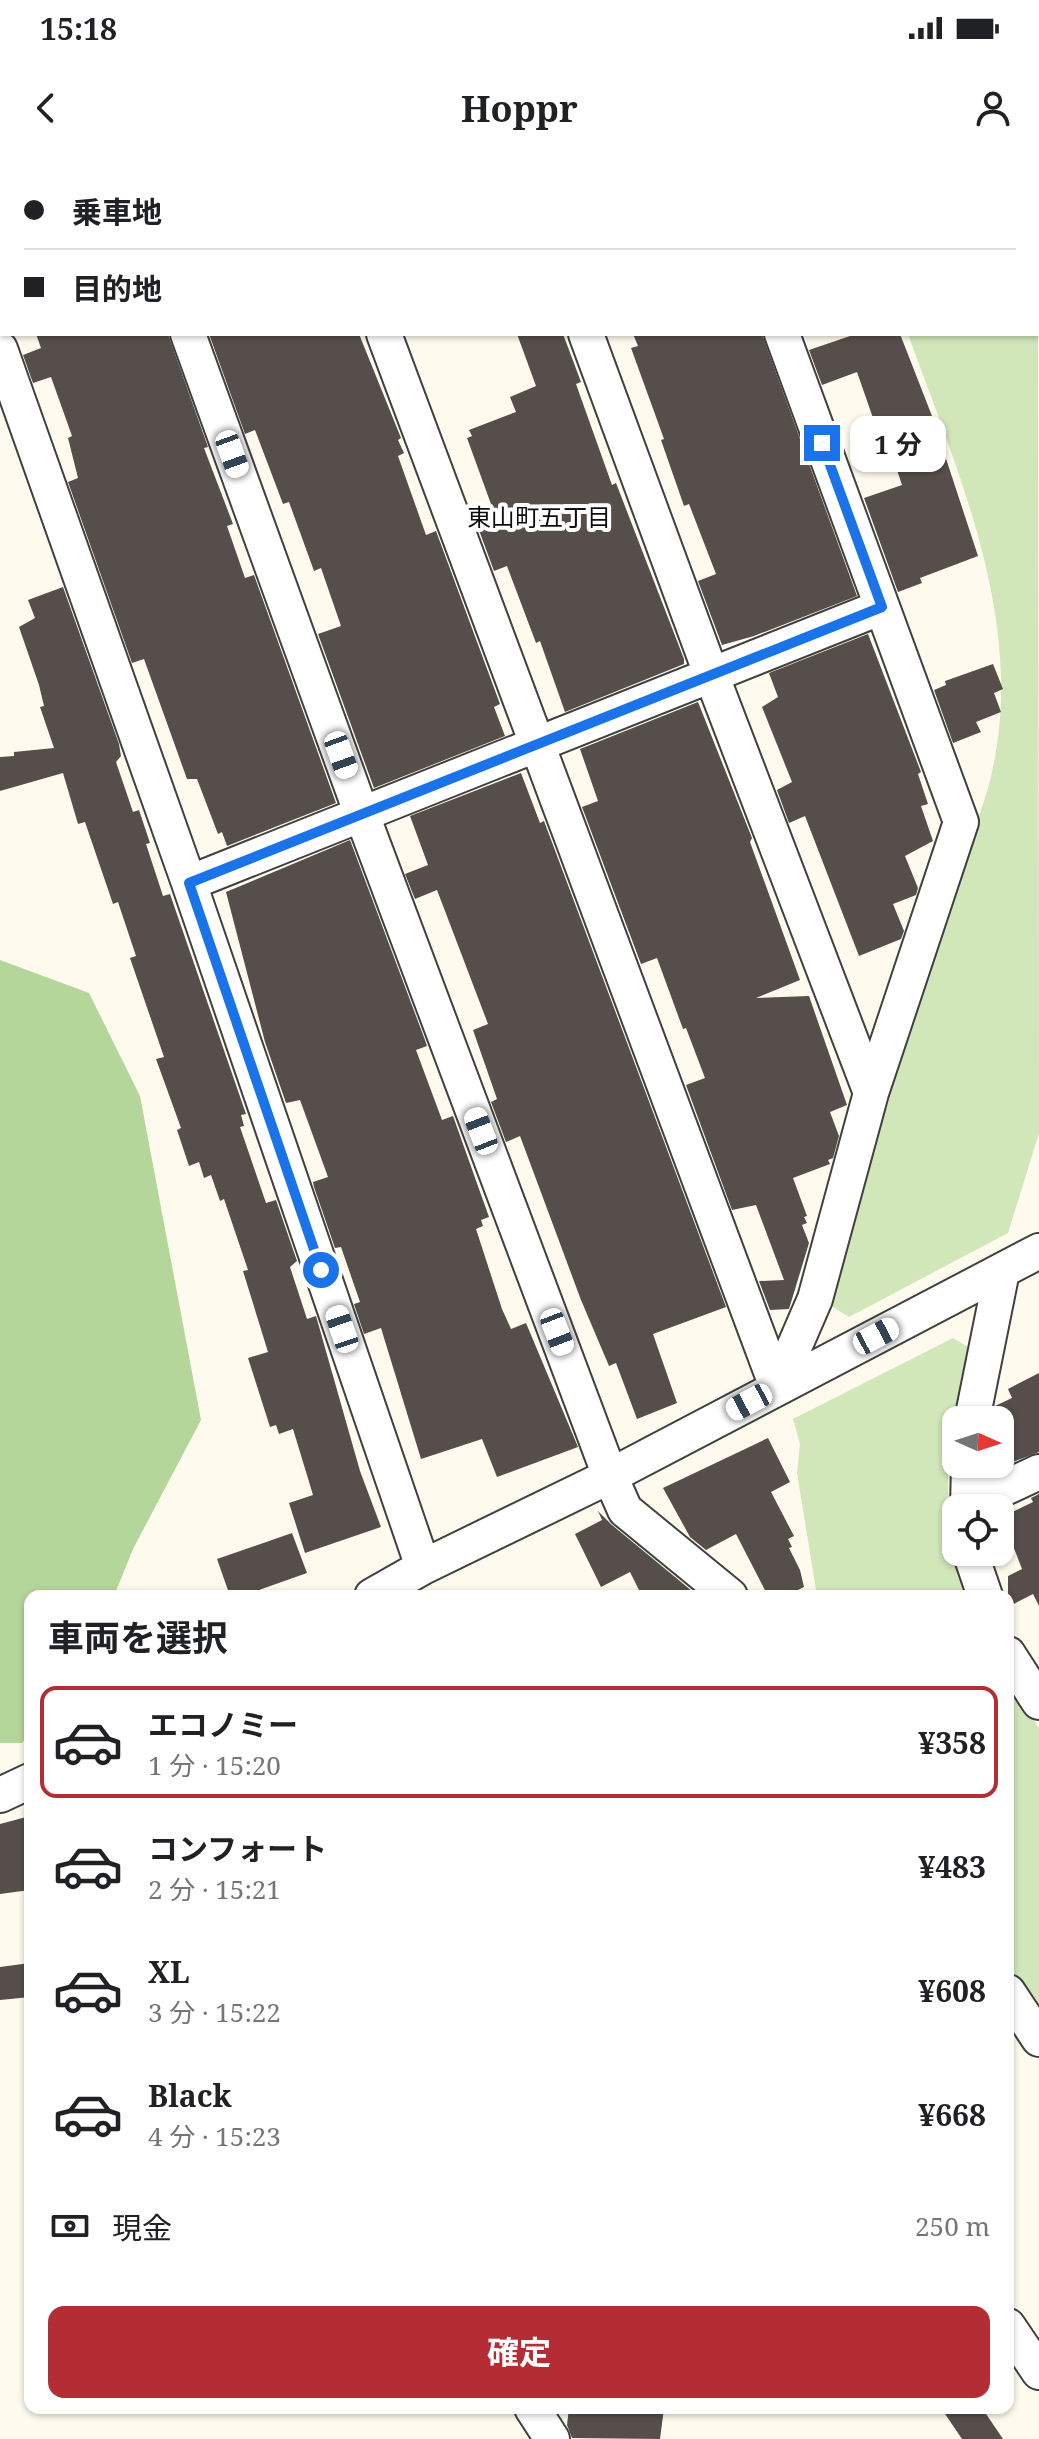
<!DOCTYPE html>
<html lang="ja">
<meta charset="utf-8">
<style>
body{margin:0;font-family:"Noto Serif","Noto Sans JP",serif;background:#f6f6f6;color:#202124;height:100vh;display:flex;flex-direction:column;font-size:30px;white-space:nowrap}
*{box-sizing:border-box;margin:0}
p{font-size:26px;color:#757577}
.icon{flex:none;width:44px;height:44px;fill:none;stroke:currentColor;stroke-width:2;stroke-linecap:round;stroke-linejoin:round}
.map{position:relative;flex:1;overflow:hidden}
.panel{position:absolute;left:24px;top:1430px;width:990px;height:824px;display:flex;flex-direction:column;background:#fff;border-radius:16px;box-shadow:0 2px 6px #0004}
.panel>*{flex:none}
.guide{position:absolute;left:0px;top:0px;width:1040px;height:176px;box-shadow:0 2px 6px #0004;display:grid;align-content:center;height:176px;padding:0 24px;background:#fff}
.needle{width:52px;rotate:93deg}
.controls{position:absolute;left:942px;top:1246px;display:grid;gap:16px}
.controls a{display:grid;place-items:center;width:72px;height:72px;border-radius:16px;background:#fff;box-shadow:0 2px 6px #0004;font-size:40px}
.end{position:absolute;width:36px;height:36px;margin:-18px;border:10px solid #1a73e8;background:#fff;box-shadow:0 0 0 4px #fff}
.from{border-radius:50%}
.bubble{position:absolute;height:56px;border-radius:16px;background:#fff;box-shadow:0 2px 6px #0004;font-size:26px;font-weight:700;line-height:56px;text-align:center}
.car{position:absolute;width:24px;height:48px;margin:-24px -12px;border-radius:10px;box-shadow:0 0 6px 2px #0007;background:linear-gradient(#fff 24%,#345 0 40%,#fff 0 76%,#345 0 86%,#fff 0)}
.guide b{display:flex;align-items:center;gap:28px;height:76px;font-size:30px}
.guide b+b{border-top:2px solid #e0e0e0}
.guide i{width:20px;height:20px;background:#202124}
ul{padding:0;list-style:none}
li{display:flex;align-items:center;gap:24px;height:112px;margin:0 16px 12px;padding:0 8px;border:4px solid transparent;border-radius:16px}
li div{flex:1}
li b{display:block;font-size:30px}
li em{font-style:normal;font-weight:700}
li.on{border-color:#b52d34}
li>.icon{width:72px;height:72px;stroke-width:1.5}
h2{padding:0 24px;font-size:36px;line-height:96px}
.pay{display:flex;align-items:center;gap:20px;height:88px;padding:0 24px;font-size:30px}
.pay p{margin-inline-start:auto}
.button{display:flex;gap:16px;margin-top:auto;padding:16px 24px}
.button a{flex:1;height:92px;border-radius:16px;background:#b52d34;color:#fff;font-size:32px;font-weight:700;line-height:92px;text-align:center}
.status{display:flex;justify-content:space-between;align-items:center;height:56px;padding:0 40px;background:#fff;direction:ltr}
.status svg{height:22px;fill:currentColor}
header{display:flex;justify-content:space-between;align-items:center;height:104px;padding:0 24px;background:#fff;font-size:36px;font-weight:700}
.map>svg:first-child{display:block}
.green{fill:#d1e6b9}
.forest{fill:#b5d69a}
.building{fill:#554e4a}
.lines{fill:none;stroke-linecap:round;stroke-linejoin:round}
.street-casing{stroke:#404040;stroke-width:38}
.street{stroke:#fff;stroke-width:34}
.route{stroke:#1a73e8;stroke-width:10}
.labels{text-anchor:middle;stroke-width:8;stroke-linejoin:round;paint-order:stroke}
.neighbourhood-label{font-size:24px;fill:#0d0d0d;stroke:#fff}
</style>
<div class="status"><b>15:18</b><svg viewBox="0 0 49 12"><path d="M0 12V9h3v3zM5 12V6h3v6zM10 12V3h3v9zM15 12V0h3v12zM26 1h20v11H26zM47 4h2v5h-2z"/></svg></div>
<header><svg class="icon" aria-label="back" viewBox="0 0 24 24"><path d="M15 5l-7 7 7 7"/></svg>Hoppr<svg class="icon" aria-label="person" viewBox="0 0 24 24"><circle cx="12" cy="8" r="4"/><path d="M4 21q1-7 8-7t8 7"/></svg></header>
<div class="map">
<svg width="1039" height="2279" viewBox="0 0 1039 2279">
<rect width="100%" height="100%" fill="#fefbee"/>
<path class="green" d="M 845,0 L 1007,0 L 1008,2 L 846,2 Z
M 1038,87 L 1039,973 L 1008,1073 L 849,1157 L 825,1142 L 979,656 C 1039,492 964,329 908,174 L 1038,174 Z
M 953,1178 L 973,1190 C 966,1218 958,1247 952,1275 C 942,1329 953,1384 965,1436 L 817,1436 L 797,1313 L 800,1284 L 793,1259 Z
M 1008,1520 L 1039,1568 L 1039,1852 L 1008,1805 Z"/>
<path class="forest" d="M 0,800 L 89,833 L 140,936 L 201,1260 L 133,1389 L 114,1436 L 30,1436 L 30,1573 L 22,1583 L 0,1583 Z"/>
<path class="building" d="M 36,174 L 168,174 L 208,287 L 204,288 L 233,364 L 227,366 L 245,418 L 254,415 L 336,643 L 227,686 L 222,672 L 218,674 L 197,619 L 187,619 L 144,499 L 132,503 L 68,322 L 78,318 L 68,278 L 72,276 L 51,217 L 33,223 L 23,195 L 41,188 Z
M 209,174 L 359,174 L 401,278 L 398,280 L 404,293 L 398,296 L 426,375 L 436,371 L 456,425 L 500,544 L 494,547 L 505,576 L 374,628 L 318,474 L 341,466 L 321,408 L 314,411 L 289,342 L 283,344 L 255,270 L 245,274 Z
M 517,174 L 563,174 L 581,222 L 576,224 L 612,325 L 616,323 L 684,499 L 684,504 L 565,552 L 540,481 L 536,483 L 507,406 L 494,411 L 476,362 L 495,355 L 467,278 L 472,276 L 469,270 L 516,252 L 510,237 L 536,226 Z
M 633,174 L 762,174 L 857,436 L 754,476 L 722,485 L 698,421 L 716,414 L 689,344 L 684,346 L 661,280 L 664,279 L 631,188 L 638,186 Z
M 856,174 L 900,174 L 932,256 L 978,396 L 920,418 L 922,423 L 898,432 L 864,338 L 902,325 L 879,256 L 873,258 L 857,212 L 822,225 L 809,190 Z
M 63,427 L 119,584 L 121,596 L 116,602 L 133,652 L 139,650 L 150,683 L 146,684 L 163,736 L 170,734 L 246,954 L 241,955 L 244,966 L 240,967 L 266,1043 L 276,1040 L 297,1101 L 290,1107 L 307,1159 L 316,1156 L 360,1311 L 381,1367 L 305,1393 L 289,1343 L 313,1335 L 293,1269 L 279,1274 L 276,1265 L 270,1267 L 248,1198 L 268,1192 L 243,1111 L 248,1110 L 224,1039 L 220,1041 L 211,1015 L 204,1018 L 199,1002 L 189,1006 L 177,970 L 181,968 L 156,899 L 164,897 L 130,798 L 136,796 L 118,742 L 113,744 L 85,662 L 78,664 L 63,613 L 0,631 L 0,597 L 14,596 L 14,592 L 54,588 L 40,547 L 44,546 L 39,525 L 19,467 L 35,458 L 28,440 Z
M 868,474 L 921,612 L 918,614 L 928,644 L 921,646 L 933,681 L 905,696 L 918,728 L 916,735 L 893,744 L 904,771 L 901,779 L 859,796 L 805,656 L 789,663 L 777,630 L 792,622 L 762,547 L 778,537 L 769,513 Z
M 993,504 L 1003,529 L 994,533 L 1001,552 L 976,562 L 981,572 L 953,583 L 934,530 L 946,525 L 945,521 Z
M 698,542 L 752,678 L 750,682 L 800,820 L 756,838 L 809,836 L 847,945 L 830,952 L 839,976 L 833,998 L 828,1000 L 830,1004 L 793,1018 L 807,1056 L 804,1057 L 807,1063 L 802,1065 L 809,1083 L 789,1149 L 770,1150 L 759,1121 L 784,1120 L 756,1045 L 732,1050 L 686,925 L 705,918 L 686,868 L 683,869 L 657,798 L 641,804 L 582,647 L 598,641 L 580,589 Z
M 521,613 L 540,663 L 544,661 L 726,1147 L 653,1174 L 677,1243 L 637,1259 L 616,1203 L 609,1206 L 581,1140 L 520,976 L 506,982 L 491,942 L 497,939 L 473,870 L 488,864 L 437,730 L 415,739 L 405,714 L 428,705 L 410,656 Z
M 350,680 L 425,880 L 427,886 L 416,890 L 442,960 L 453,956 L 489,1057 L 481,1060 L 483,1066 L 476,1069 L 502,1149 L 511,1169 L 526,1163 L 578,1287 L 497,1317 L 482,1279 L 421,1299 L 381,1168 L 364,1174 L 354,1144 L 360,1142 L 341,1087 L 335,1088 L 314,1027 L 313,1022 L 328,1017 L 300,940 L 286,943 L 265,882 L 226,732 Z
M 1039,1213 L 1039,1292 L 1013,1302 L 1000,1275 L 1000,1257 L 995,1246 L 1012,1238 L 1008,1229 Z
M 768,1278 L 790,1322 L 771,1332 L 794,1376 L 788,1379 L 792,1387 L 789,1388 L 800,1410 L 804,1427 L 786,1436 L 768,1436 L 736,1374 L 706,1390 L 690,1377 L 663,1328 Z
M 1039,1334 L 1039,1446 L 1033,1434 L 1008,1447 L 1008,1416 L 1022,1409 L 1002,1357 L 1033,1342 L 1031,1338 Z
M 598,1351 L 612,1365 L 698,1436 L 642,1436 L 630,1412 L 601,1427 L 575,1374 L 602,1360 Z
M 292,1373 L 307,1413 L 242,1436 L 230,1436 L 217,1399 Z
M 30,1656 L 30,1730 L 0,1734 L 0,1664 Z
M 30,1803 L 30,1837 L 0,1840 L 0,1807 Z
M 569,2248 L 664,2248 L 660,2279 L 572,2278 L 567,2265 Z
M 941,2248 L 982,2248 L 1003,2279 L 962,2279 Z"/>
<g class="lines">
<defs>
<path id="street" d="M 125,0 L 126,2
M 319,0 L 320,2
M 522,0 L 523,2
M 718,0 L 718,2
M 77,2 L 82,0
M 0,32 L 2,31
M 188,174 L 362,655 L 610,1316 L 625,1350 L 730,1436
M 384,174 L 777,1227
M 586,174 L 711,514 L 871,933
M 0,189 L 189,723 L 423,1407
M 189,723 L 882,447
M 777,1227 L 815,1139 L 871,933 L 961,662 L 782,174
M 972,1260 L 1002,1111
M 968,1345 L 1039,1312
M 968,1348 L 969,1304
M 970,1392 L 985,1436
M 372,1436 L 423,1407 L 610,1316 L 1039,1091
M 1008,1494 L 1039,1542
M 0,1635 L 30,1621
M 1008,1832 L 1039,1879
M 1008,2166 L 1039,2212
M 532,2248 L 552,2279"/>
</defs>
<use href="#street" class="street-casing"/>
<use href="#street" class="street"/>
</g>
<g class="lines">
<path class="route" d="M 321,1110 L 189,723 L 882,447 L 822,283"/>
</g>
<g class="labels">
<g class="neighbourhood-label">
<text x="539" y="366">東山町五丁目</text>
</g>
</g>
</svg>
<div class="controls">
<a><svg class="needle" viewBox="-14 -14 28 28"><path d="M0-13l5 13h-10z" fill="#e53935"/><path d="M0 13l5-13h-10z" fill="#757577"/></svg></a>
<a><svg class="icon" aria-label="locate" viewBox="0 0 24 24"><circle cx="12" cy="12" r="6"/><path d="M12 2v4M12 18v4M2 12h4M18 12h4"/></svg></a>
</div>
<i class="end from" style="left:321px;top:1110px"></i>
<i class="end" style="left:822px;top:283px"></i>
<div class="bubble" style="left:850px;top:256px;width:96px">1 分</div>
<i class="car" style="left:232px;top:294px;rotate:160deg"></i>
<i class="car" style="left:341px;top:595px;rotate:160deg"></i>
<i class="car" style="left:481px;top:971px;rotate:339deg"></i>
<i class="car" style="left:342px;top:1169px;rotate:341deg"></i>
<i class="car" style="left:557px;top:1172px;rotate:159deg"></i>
<i class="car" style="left:876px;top:1176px;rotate:62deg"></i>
<i class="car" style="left:749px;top:1242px;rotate:242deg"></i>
<div class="guide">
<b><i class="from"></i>乗車地</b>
<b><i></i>目的地</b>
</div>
<section class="panel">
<h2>車両を選択</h2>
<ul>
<li class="on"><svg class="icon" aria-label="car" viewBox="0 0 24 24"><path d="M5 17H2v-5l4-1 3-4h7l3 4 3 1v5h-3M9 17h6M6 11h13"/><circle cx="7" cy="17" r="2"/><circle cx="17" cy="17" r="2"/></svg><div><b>エコノミー</b><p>1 分 · 15:20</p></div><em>¥358</em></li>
<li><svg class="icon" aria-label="car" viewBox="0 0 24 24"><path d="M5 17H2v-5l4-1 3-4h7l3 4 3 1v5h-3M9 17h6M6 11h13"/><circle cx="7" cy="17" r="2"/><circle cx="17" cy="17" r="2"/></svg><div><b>コンフォート</b><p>2 分 · 15:21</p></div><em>¥483</em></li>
<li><svg class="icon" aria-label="car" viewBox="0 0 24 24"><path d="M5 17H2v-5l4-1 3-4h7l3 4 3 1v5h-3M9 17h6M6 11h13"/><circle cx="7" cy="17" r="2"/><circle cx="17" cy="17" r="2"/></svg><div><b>XL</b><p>3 分 · 15:22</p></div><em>¥608</em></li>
<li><svg class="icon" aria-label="car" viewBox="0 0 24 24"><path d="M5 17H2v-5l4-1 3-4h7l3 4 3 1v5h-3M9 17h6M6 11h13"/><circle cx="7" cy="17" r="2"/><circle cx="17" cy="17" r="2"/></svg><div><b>Black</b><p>4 分 · 15:23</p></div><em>¥668</em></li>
</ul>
<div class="pay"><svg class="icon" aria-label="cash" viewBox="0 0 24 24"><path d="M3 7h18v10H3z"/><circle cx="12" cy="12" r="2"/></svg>現金<p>250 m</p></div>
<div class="button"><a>確定</a></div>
</section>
</div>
